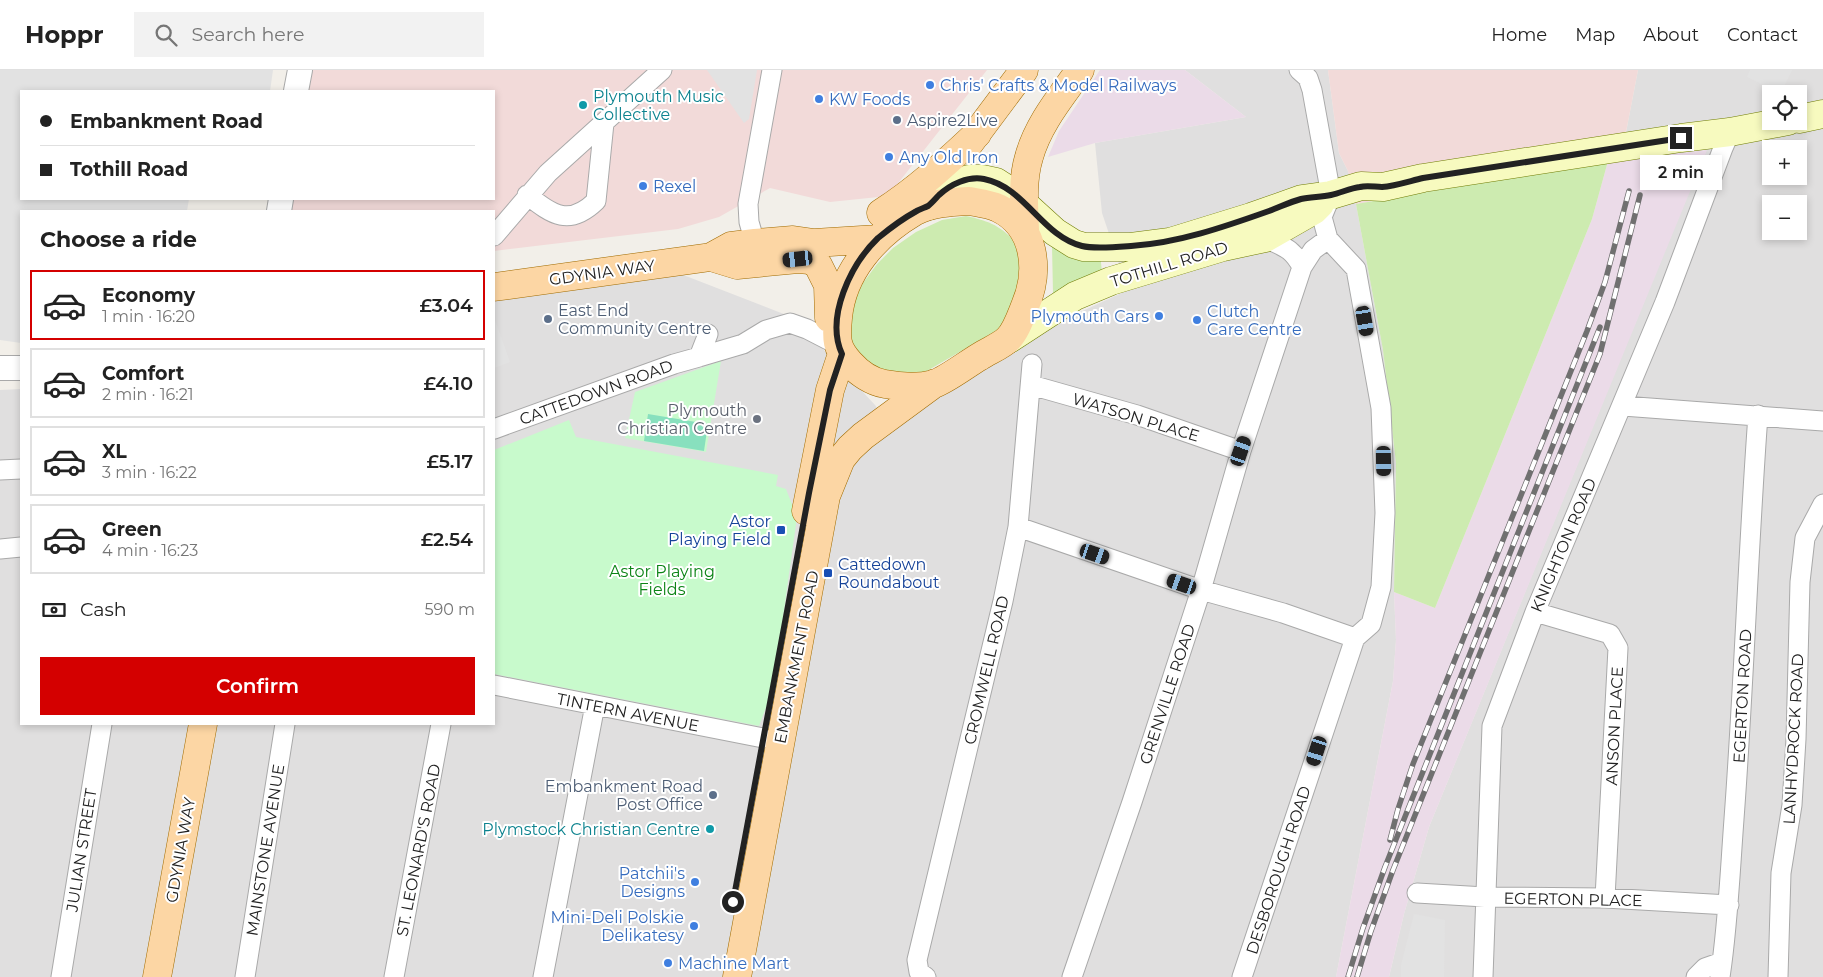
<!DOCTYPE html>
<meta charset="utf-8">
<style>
body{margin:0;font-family:Montserrat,sans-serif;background:#f2f2f2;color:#222;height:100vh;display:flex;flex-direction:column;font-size:19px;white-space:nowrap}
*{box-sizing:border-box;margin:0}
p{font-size:16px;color:#767676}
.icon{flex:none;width:28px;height:28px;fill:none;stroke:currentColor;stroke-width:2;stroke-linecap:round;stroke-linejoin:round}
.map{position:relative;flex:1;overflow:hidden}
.drawer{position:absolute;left:20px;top:140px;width:475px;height:515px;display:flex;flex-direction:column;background:#fff;border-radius:0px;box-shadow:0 2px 8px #0003}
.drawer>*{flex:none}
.banner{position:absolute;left:20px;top:20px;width:475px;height:110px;border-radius:0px;box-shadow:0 2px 8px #0003;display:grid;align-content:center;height:110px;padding:0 20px;background:#fff}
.fabs{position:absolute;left:1762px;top:15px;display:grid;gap:10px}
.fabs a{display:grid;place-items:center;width:45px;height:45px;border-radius:0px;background:#fff;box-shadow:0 2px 8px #0003;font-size:25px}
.end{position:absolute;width:22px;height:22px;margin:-11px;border:6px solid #222;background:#fff;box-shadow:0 0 0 2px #fff}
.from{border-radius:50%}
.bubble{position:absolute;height:35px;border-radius:0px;background:#fff;box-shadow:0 2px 8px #0003;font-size:16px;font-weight:600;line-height:35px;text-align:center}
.car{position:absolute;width:15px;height:30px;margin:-15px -8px;border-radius:6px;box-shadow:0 0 4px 1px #0007;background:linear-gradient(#222 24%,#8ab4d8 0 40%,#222 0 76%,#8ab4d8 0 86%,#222 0)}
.banner b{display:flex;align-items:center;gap:18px;height:48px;font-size:19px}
.banner b+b{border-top:1px solid #e0e0e0}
.banner i{width:12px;height:12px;background:#222}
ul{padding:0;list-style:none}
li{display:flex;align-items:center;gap:15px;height:70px;margin:0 10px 8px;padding:0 10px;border:2px solid #e0e0e0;border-radius:0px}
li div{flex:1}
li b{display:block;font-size:19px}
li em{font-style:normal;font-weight:600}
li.active{border-color:#d40000}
li>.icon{width:45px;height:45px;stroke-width:1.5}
h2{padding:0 20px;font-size:22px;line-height:60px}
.pay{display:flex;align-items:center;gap:12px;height:55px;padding:0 20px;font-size:19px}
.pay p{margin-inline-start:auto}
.button{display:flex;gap:10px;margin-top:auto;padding:10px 20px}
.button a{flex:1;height:58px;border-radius:0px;background:#d40000;color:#fff;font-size:20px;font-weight:600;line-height:58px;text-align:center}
header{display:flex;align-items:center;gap:30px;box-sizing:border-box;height:70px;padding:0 25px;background:#fff;border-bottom:1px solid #e0e0e0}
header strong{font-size:24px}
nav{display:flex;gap:28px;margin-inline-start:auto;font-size:18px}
.search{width:350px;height:45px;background:#f2f2f2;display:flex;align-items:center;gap:12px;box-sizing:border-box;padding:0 18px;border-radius:0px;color:#767676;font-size:19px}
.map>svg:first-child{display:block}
.residential{fill:#e0dfdf;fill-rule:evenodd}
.commercial{fill:#f2dad9}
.industrial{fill:#ebdbe8}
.grass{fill:#cdebb0}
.park{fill:#c8facc}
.pitch{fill:#88e0be}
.parking{fill:#e2e2e2}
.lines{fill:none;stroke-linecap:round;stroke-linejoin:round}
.minor-casing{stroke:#a9a9a9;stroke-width:21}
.tertiary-casing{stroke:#a9a9a9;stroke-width:26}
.secondary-casing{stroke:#707d05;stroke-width:29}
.primary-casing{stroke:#a06b00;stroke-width:29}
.minor{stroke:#fff;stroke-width:19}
.tertiary{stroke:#fff;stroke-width:24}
.secondary{stroke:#f7fabf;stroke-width:28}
.primary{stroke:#fcd6a4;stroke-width:28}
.rail-casing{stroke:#707070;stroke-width:5.5}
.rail{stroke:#fff;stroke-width:4;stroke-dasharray:11;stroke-linecap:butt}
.route{stroke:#222;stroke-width:6}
.shop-dot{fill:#3f7fe0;stroke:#fff;stroke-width:2}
.culture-dot{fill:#0f9aa8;stroke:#fff;stroke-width:2}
.service-dot{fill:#5c6f8a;stroke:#fff;stroke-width:2}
.worship-dot{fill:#6b7280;stroke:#fff;stroke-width:2}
.transit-dot{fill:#1a4fb4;stroke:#fff;stroke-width:2}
.labels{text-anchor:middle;stroke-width:4;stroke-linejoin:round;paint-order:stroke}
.shop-label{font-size:16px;fill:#366cbe;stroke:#fff;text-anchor:start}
.culture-label{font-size:16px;fill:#0d838f;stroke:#fff;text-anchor:start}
.service-label{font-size:16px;fill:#4e5e75;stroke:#fff;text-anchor:start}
.street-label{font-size:16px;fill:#222;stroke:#fff}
.worship-label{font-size:16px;fill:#5b616d;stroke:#fff;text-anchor:end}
.transit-label{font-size:16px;fill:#164399;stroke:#fff;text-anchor:end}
.park-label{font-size:16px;fill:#0c8416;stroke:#fff}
</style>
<header>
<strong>Hoppr</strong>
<div class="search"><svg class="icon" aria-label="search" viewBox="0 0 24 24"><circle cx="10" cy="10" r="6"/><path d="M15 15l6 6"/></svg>Search here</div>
<nav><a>Home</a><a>Map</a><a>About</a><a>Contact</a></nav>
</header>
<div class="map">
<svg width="1823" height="907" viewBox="0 0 1823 907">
<rect width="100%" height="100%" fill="#f2efe9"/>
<path class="residential" d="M 1185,0 L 1328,0 L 1339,83 L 1348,101 L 1356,134 L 1383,280 L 1396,393 L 1394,522 L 1396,570 L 1393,611 L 1336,907 L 0,907 L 0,320 L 21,319 L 21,654 L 494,654 L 494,231 L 515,224 L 673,201 L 794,248 L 875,335 L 887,353 L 1048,257 L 1128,220 L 1102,143 L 1095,73 L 1246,47 Z
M 1638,0 L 1823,0 L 1823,907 L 1389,907 L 1404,844 L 1429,757 L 1706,80 L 1621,88 ZM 1771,24 L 1799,24 L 1799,51 L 1771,51 ZM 1771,79 L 1799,79 L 1799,106 L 1771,106 ZM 1771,134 L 1799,134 L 1799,161 L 1771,161 Z"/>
<path class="commercial" d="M 311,0 L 987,0 L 888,126 L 830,132 L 770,118 L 719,147 L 678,159 L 494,181 L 494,141 L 287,141 L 290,129 L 494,129 L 494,21 L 307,21 Z
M 1328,0 L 1638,0 L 1621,88 L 1356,134 L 1348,101 L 1339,83 Z"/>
<path class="industrial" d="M 1100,0 L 1185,0 L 1246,47 L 1095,73 L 1048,87 L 1059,61 Z
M 1707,80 L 1429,757 L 1404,844 L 1389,907 L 1336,907 L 1393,611 L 1396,570 L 1394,522 L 1435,538 L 1592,149 L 1608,91 Z"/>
<path class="grass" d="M 1608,91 L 1592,149 L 1435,538 L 1394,522 L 1396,393 L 1383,280 L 1356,134 Z
M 966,146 C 993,152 1000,156 1020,176 L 1018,233 L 999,259 L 920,305 L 906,309 L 863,292 L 849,271 L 848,257 L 854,231 L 863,213 L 877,194 L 893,178 L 916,162 L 942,150 Z
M 1052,176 C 1066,187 1084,186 1100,183 L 1102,202 L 1055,225 L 1053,223 Z"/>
<path class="park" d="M 721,291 L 706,382 L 625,368 L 635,322 Z
M 569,350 L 576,367 L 778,405 L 776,416 L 786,419 L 797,447 L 773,619 L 759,656 L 494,604 L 494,380 Z"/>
<path class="pitch" d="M 648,344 L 708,354 L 704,381 L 644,371 Z"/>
<path class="parking" d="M 0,0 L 273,0 L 270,21 L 21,21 L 21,129 L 189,129 L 187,141 L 21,141 L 21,273 L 0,270 Z
M 707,0 L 757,0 L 749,49 L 744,53 Z
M 1750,0 L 1792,0 L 1781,23 L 1747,7 Z
M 494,247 L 510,292 L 494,298 Z
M 1414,844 L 1445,850 L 1444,907 L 1401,907 L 1401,895 Z"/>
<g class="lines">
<defs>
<path id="minor" d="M 527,125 C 553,145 569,157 596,131 L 604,53
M 494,166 L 548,103 L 662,0
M 1265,168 C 1284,177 1292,178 1302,197
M 755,173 L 749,152 L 748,134 L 772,0
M 699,287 L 743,274 L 766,260 L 790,253 L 807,259 L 838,275
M 1031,315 L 1137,345 L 1241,381
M 1623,336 L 1823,351
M 494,359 L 674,294 L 699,287 L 708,264
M 0,400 L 21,399
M 1018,457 L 1201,520 L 1283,543 L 1355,568
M 0,479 L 21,477
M 1535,542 L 1610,564 L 1618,578 L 1605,828
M 494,615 L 763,668
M 1417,823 L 1485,827 L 1605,828 L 1729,835
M 61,907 L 102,654
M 245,907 L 285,654
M 394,907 L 441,654
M 543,907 L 595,635
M 926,907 L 919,902 L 917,890 L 1003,531 L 1018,457 L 1032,294
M 1072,907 L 1132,732 L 1201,520 L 1241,381 L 1302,197 L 1313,180 L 1328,169
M 1242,907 L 1355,568 L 1371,554 L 1381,517 L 1385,443 L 1381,338 L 1356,199 L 1328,169 L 1322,147 L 1331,125 L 1312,20 L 1308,8 L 1299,0
M 1483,907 L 1492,656 L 1535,542 L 1665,232 L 1723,78 L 1730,62
M 1696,907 L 1705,898 L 1722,892
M 1720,907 C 1728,855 1730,802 1734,749 C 1744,615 1748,480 1758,345
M 1778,907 L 1781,803 L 1792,735 L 1796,669 L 1800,512 L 1805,468 L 1823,434"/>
<path id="tertiary" d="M 296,21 L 300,0
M 279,141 L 281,129
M 0,298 L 21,298"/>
<path id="secondary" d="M 1799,49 L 1823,44
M 928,136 L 941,123 L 955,114 L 969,109 L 982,109 L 996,112 L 1010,121 L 1055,162 L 1074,174 L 1084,177 L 1131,177 L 1170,172 L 1251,147 L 1302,129 L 1331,125 L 1361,116 L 1383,117 L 1423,108 L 1681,68 L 1730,62 L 1788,51
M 1009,269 L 1075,226 L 1111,211 L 1223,177 L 1265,168 L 1314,140 L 1320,134"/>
<path id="primary" d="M 965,79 L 1024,0
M 969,131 C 979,133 989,134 998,138 C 1036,156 1040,201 1025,236 C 1021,246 1016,261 1008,269 C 1001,276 988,281 979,287 C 967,294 946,310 934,314 C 918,318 901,317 885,314 C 872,312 859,303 850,293 C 836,278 836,269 838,248 C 842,202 875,165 914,142 C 931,133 950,132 969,131 Z
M 881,143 C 916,121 947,92 977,64
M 1025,160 C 1024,136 1022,110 1029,87 C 1038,54 1061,27 1080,0
M 711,187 L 737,195 L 798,189 L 810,190 L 818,195 L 828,215 L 829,248
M 494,217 L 711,187 L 731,176 L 755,173 L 793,170 L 814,173 L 878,169
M 806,441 L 830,320 L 842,284
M 157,907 L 203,654
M 737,907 L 826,426 L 841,389 L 850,378 L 863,366 L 935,313"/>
</defs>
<use href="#minor" class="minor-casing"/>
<use href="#tertiary" class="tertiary-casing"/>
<use href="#secondary" class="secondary-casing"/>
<use href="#primary" class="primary-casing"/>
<use href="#minor" class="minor"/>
<use href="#tertiary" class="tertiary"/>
<use href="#secondary" class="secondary"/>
<use href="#primary" class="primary"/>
<defs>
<path id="rail" d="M 1390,770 L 1398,739 L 1413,694 L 1587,261 L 1605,212 L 1629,121
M 1348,907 L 1363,858 L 1385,797 L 1600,257
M 1357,907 L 1371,861 L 1393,800 L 1600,284 L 1640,125"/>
</defs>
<use href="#rail" class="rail-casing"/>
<use href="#rail" class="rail"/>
</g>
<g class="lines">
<path class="route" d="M 733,832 L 809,423 L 830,320 L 842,284 C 825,247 851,194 878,168 C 889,159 902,149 915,142 C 919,139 924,138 928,136 C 932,133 936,128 939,125 C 951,114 968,106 984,109 C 1025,117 1042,166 1082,176 C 1094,179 1117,177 1131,176 C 1178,173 1224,157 1269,141 C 1280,137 1290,132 1301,129 C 1310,127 1321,127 1331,125 C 1341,123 1350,118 1360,117 C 1367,115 1375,117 1382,117 C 1395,116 1410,111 1423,108 L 1681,68"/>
</g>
<g class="shop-dot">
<circle cx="930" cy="15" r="5"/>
<circle cx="819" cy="29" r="5"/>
<circle cx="889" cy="87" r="5"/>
<circle cx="643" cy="116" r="5"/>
<circle cx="1159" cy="246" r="5"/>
<circle cx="1197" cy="250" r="5"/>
<circle cx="695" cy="812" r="5"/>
<circle cx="694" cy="856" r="5"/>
<circle cx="668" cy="893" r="5"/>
</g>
<g class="culture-dot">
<circle cx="583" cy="35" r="5"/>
<circle cx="710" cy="759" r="5"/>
</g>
<g class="service-dot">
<circle cx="897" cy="50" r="5"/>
<circle cx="548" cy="249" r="5"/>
<circle cx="713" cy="725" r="5"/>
</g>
<circle class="worship-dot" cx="757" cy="349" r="5"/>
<g class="transit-dot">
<rect x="776" y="455" width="10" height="10" rx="2.5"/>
<rect x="823" y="498" width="10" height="10" rx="2.5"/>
</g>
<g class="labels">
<g class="shop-label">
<text x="940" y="21">Chris' Crafts &amp; Model Railways</text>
<text x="829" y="35">KW Foods</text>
<text x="899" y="93">Any Old Iron</text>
<text x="653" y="122">Rexel</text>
<text x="1207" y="247">Clutch<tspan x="1207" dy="18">Care Centre</tspan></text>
<text x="1149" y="252" text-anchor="end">Plymouth Cars</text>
<text x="685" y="809" text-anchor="end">Patchii's<tspan x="685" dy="18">Designs</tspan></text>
<text x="684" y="853" text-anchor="end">Mini-Deli Polskie<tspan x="684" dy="18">Delikatesy</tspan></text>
<text x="678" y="899">Machine Mart</text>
</g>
<g class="culture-label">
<text x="593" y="32">Plymouth Music<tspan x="593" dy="18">Collective</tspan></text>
<text x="700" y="765" text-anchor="end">Plymstock Christian Centre</text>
</g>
<g class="service-label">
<text x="907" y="56">Aspire2Live</text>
<text x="558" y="246">East End<tspan x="558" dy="18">Community Centre</tspan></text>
<text x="703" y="722" text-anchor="end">Embankment Road<tspan x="703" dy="18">Post Office</tspan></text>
</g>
<g class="street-label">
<text transform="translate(1169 194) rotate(-17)" y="6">TOTHILL ROAD</text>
<text transform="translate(602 202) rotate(-8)" y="6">GDYNIA WAY</text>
<text transform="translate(596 322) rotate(-20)" y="6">CATTEDOWN ROAD</text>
<text transform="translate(1136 347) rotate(17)" y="6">WATSON PLACE</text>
<text transform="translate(1563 475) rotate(-67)" y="6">KNIGHTON ROAD</text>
<text transform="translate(796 587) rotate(-79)" y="6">EMBANKMENT ROAD</text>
<text transform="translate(986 600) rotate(-77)" y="6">CROMWELL ROAD</text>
<text transform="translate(1167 624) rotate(-72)" y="6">GRENVILLE ROAD</text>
<text transform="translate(1742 626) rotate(-87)" y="6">EGERTON ROAD</text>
<text transform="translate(628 642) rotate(11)" y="6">TINTERN AVENUE</text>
<text transform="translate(1614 656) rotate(-87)" y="6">ANSON PLACE</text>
<text transform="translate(1793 669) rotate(-87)" y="6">LANHYDROCK ROAD</text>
<text transform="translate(81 780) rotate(-81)" y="6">JULIAN STREET</text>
<text transform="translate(180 780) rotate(-80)" y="6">GDYNIA WAY</text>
<text transform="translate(265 780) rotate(-81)" y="6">MAINSTONE AVENUE</text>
<text transform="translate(418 780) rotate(-79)" y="6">ST. LEONARD'S ROAD</text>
<text transform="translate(1278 800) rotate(-72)" y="6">DESBOROUGH ROAD</text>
<text transform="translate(1573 829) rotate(1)" y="6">EGERTON PLACE</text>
</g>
<g class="worship-label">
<text x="747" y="346">Plymouth<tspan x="747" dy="18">Christian Centre</tspan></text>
</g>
<g class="transit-label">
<text x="771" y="457">Astor<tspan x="771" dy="18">Playing Field</tspan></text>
<text x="838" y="500" text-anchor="start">Cattedown<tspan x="838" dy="18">Roundabout</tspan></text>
</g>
<g class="park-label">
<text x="662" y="507">Astor Playing<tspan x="662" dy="18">Fields</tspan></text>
</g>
</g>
</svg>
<div class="fabs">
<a><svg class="icon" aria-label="locate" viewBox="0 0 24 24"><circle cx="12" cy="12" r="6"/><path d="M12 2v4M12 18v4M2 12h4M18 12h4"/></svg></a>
<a>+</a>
<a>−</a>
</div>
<i class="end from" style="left:733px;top:832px"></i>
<i class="end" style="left:1681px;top:68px"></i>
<div class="bubble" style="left:1640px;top:85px;width:82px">2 min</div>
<i class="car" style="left:798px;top:189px;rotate:264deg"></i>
<i class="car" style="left:1365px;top:251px;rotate:170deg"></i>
<i class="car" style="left:1241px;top:381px;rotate:19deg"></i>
<i class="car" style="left:1384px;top:391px;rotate:179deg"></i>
<i class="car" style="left:1095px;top:484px;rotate:109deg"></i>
<i class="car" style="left:1182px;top:514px;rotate:289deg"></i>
<i class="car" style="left:1317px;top:681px;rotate:198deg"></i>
<div class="banner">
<b><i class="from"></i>Embankment Road</b>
<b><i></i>Tothill Road</b>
</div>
<section class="drawer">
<h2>Choose a ride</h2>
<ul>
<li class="active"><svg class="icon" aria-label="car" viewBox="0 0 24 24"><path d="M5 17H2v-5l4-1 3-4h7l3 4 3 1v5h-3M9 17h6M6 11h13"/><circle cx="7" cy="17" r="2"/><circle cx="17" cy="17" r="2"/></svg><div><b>Economy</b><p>1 min · 16:20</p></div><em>£3.04</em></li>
<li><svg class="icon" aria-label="car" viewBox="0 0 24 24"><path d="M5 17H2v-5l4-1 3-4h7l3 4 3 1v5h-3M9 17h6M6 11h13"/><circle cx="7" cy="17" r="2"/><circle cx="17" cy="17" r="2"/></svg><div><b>Comfort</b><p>2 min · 16:21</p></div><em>£4.10</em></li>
<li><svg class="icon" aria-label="car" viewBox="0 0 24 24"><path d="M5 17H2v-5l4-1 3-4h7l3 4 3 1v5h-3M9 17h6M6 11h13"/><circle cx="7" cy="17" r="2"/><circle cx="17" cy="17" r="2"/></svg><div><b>XL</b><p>3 min · 16:22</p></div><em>£5.17</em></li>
<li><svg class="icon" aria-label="car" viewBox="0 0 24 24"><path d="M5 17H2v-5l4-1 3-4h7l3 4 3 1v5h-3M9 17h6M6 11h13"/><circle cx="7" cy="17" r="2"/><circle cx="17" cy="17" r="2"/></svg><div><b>Green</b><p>4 min · 16:23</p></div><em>£2.54</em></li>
</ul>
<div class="pay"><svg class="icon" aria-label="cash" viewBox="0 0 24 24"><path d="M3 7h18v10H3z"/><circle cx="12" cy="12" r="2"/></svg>Cash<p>590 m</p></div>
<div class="button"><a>Confirm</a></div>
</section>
</div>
